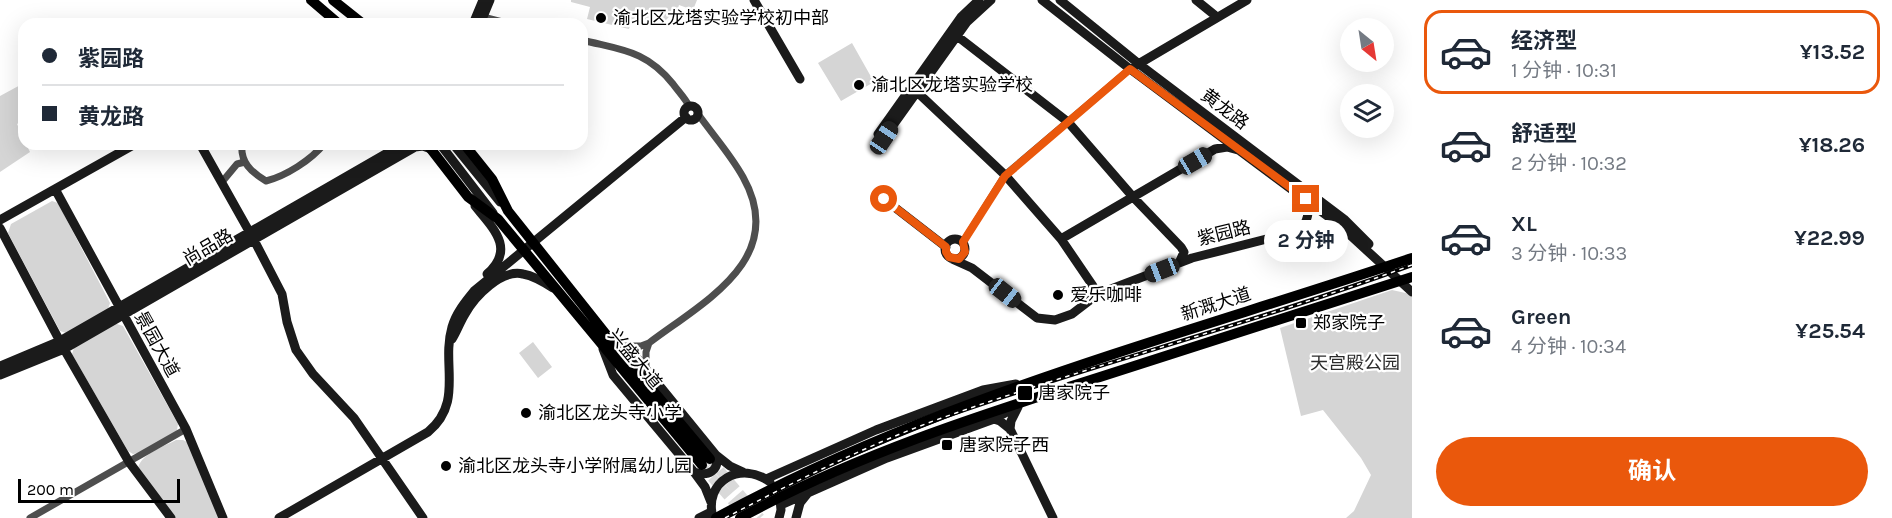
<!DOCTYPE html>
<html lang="zh">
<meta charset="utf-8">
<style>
body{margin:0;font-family:Karla,"Noto Sans SC",sans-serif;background:#f2f2f3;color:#1f2937;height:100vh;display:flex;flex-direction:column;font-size:22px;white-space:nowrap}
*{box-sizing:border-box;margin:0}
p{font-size:20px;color:#747a83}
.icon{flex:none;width:33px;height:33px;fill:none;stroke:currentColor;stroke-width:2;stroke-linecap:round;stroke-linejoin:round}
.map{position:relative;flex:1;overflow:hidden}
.side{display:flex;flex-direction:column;background:#fff;width:480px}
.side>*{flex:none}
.guide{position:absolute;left:18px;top:18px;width:570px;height:132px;border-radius:18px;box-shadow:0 6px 24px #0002;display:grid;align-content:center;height:132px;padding:0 24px;background:#fff}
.needle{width:39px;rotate:150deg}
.controls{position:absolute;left:1340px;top:18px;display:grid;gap:12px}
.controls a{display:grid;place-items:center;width:54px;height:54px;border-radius:50%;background:#fff;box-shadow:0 6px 24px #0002;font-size:30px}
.scale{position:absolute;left:18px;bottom:15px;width:162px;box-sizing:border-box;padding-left:6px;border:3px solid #000;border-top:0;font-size:16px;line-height:21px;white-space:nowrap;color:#000;-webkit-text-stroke:4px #fff;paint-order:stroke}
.end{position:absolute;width:27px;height:27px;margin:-14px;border:8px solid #ea580c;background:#fff;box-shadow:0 0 0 3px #fff}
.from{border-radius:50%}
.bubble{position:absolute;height:42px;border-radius:21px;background:#fff;box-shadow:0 6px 24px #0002;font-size:20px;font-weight:700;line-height:42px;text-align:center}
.car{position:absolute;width:18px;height:36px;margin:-18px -9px;border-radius:8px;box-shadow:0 0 4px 2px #0007;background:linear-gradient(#222 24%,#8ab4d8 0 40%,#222 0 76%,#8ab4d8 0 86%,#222 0)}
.guide b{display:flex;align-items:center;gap:21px;height:57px;font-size:22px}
.guide b+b{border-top:2px solid #e0e1e3}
.guide i{width:15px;height:15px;background:#1f2937}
ul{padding:10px 0 0;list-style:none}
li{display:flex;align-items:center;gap:18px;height:84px;margin:0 12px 9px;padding:0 12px;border:3px solid transparent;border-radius:18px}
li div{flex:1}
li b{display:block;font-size:22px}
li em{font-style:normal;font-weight:700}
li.selected{border-color:#ea580c}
li>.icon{width:54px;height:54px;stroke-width:1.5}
.button{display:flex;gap:12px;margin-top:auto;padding:12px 24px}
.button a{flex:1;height:69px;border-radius:36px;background:#ea580c;color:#fff;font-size:24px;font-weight:700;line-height:69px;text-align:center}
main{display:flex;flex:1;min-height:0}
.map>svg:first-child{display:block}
.green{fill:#d5d5d5}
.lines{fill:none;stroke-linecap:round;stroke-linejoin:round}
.primary-tunnel{stroke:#d9d9d9;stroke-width:10;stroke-dasharray:10 5;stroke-linecap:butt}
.street{stroke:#4e4e4e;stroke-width:7}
.secondary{stroke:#1b1b1b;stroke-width:9}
.primary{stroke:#000;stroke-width:10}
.rail-casing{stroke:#000;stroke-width:4}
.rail{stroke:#fff;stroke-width:1.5;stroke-dasharray:4.5;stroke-linecap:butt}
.route{stroke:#ea580c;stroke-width:8}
.poi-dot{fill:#000;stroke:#fff;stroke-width:2}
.labels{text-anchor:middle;stroke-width:4.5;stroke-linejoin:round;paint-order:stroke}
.poi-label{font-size:18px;fill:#000;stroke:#fff;text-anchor:start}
.street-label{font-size:18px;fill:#000;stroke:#fff}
.park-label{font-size:18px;fill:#2c2c2c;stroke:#fff}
</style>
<main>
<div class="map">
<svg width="1412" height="518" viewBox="0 0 1412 518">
<rect width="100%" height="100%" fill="#fff"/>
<path class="green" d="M 571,0 L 697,0 L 693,10 L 679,5 L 676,14 L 672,13 C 661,29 648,27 631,22 L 629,29 L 587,19 L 590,7 L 571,2 Z
M 852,43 L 874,82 L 841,101 L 818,63 Z
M 24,83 L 24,119 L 17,124 L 24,139 L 24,144 L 26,144 L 30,152 L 0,172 L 0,96 Z
M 52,201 L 58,203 L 110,303 L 107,312 L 69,334 L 60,331 L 8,233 L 11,224 Z
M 1392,290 L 1410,294 L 1412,297 L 1412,518 L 1346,518 L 1354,511 L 1371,475 L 1361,458 L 1323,410 L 1301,416 L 1280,328 Z
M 114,323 L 123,326 L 178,424 L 177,430 L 173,434 L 139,453 L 133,454 L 128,451 L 72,354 L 75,345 Z
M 533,342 L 552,367 L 538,378 L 519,353 Z
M 176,440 L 183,440 L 189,443 L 220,518 L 175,518 L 138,470 C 138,455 165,446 176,440 Z"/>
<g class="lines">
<path class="primary-tunnel" d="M 710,459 L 760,518
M 702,466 L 743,513"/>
<path class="street" d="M 479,16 L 511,24
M 582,40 C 621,50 646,50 673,84 C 678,91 685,98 689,106
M 242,144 C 240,162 251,172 266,181 C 286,176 311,160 324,144
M 222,182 L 237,164 L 245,162
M 963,242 L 1005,175 L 1130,69
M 622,346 L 641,346 L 649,343 C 703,302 789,259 743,177 C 731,155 713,135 698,114
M 646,367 L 646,352 L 649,343
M 30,518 L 186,429"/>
<path class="secondary" d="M 754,0 L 800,79
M 979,0 L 961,17 L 878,134 L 884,138 L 967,22 L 991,0
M 1042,0 L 1130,69 L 1338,224 L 1412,292
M 1060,0 L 1139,64 L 1344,219 L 1369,244
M 1196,0 L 1217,17
M 473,24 L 483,0
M 480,24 L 490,0
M 957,36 L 1068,122 L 1133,197 L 1181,247 L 1184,252 L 1179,263
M 1135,66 L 1247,0
M 916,91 L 1005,175 L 1061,239 L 1093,286
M684 113a7 7 0 1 1 14 0a7 7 0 1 1-14 0Z
M 200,144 L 254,240 L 282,294 L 287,322 L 296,350 L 313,374 L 354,418 L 423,518
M 440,144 L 493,213
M 453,144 L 500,202
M 55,189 L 186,429 L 223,518
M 884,199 L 946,247
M 475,206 C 493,228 516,249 487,274
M 0,220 L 135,144
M 0,228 L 64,349 L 129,462 L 171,518
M 1299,232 C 1308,221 1310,213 1306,199
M 1061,239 L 1215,149 L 1227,147 L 1238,150
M945 249a10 10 0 1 1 20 0a10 10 0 1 1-20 0Z
M 952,259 L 972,268 L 1037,318 L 1055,320 L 1072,314 L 1098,294 L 1192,258 L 1330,223 L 1338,224
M 452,339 C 457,331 460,322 465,314 C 475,296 501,269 523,274 C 534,276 544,282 553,288
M 618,344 L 637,358 L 716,455 L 730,466 L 743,472
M 603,349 L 613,375 L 694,472 L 705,487 L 711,502
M 0,366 L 60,341 L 403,144
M 0,375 L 64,349 L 415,147 L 423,146 L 431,149
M 994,419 L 1000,421 L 1010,429 L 1011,421 L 1018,407
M 1010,429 L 1053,518
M 694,472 C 708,477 720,471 716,455
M 766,479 L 876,430 L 983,390 L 1016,384
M 781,505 L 887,458 L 994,419 L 1014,408
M 279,518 L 428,432 C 464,402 441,365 452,327 C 456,313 465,302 474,291 L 686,117
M 699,518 L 711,512
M 713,518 C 703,481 741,460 770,482
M 779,518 L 781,510 L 780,499
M 796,518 L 800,503 L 808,493"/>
<path class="primary" d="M 311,0 L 339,24
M 333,0 L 363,24
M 427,144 L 468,197 L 498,219 L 702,465
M 464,144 L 492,179 L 508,211 L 609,338 L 710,459
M 716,518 C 935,398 1177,337 1412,258
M 740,518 C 853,456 977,416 1100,377 C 1204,343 1308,310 1412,277"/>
<defs>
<path id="rail" d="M 725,518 C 794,482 863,447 936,420 C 1093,364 1255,323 1412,265"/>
</defs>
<use href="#rail" class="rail-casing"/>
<use href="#rail" class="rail"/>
</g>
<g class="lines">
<path class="route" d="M 884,199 L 946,247 L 946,252 L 949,257 L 959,259 L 965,252 L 963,242 L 1005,176 L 1130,69 L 1306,199"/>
</g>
<g class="poi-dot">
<circle cx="601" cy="18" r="6"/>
<circle cx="859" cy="85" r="6"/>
<circle cx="1058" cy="295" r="6"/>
<rect x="1295" y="317" width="12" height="12" rx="3"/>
<rect x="1017" y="385" width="16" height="16" rx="3"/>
<circle cx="526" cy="413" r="6"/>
<rect x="941" y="439" width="12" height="12" rx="3"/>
<circle cx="446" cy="466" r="6"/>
</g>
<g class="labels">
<g class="poi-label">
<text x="613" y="24">渝北区龙塔实验学校初中部</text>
<text x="871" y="91">渝北区龙塔实验学校</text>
<text x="1070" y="301">爱乐咖啡</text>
<text x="1313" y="329">郑家院子</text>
<text x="1038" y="399">唐家院子</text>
<text x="538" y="419">渝北区龙头寺小学</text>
<text x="959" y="451">唐家院子西</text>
<text x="458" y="472">渝北区龙头寺小学附属幼儿园</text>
</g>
<g class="street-label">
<text transform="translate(1225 109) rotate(37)" y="6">黄龙路</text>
<text transform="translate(1224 233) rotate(-14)" y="6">紫园路</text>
<text transform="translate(208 247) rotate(-30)" y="6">尚品路</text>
<text transform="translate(1216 304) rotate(-18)" y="6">新溉大道</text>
<text transform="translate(157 344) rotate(61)" y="6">景园大道</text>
<text transform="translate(635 359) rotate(50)" y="6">兴盛大道</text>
</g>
<g class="park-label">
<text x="1355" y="369">天宫殿公园</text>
</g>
</g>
</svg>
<div class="controls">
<a><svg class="needle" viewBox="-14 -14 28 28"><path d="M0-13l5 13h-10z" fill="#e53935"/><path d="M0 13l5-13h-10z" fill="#747a83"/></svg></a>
<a><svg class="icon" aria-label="layers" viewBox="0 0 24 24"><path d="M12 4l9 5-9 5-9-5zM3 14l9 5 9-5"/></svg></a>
</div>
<div class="scale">200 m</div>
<i class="end from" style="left:884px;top:199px"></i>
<i class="end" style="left:1306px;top:199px"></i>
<div class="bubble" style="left:1264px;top:220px;width:84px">2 分钟</div>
<i class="car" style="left:884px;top:138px;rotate:34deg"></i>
<i class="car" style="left:1195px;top:161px;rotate:60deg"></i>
<i class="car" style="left:1162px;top:270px;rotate:249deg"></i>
<i class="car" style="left:1005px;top:293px;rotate:128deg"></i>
<div class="guide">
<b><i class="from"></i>紫园路</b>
<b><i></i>黄龙路</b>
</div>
</div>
<section class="side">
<ul>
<li class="selected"><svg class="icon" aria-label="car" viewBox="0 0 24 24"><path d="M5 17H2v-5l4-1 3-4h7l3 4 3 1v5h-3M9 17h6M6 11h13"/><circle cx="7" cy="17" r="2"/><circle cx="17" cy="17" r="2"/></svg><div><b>经济型</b><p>1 分钟 · 10:31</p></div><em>¥13.52</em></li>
<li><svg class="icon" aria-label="car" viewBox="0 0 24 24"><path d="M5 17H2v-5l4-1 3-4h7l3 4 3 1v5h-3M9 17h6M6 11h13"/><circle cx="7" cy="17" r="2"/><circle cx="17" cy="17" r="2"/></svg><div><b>舒适型</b><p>2 分钟 · 10:32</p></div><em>¥18.26</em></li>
<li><svg class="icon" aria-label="car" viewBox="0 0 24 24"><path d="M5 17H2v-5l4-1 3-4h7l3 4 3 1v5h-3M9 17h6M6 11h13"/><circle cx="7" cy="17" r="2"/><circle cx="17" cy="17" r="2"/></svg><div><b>XL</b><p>3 分钟 · 10:33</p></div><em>¥22.99</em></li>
<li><svg class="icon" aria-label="car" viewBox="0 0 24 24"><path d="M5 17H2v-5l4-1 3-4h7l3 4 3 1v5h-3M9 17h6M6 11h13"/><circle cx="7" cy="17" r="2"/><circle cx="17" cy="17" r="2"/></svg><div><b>Green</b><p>4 分钟 · 10:34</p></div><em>¥25.54</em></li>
</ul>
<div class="button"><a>确认</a></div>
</section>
</main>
